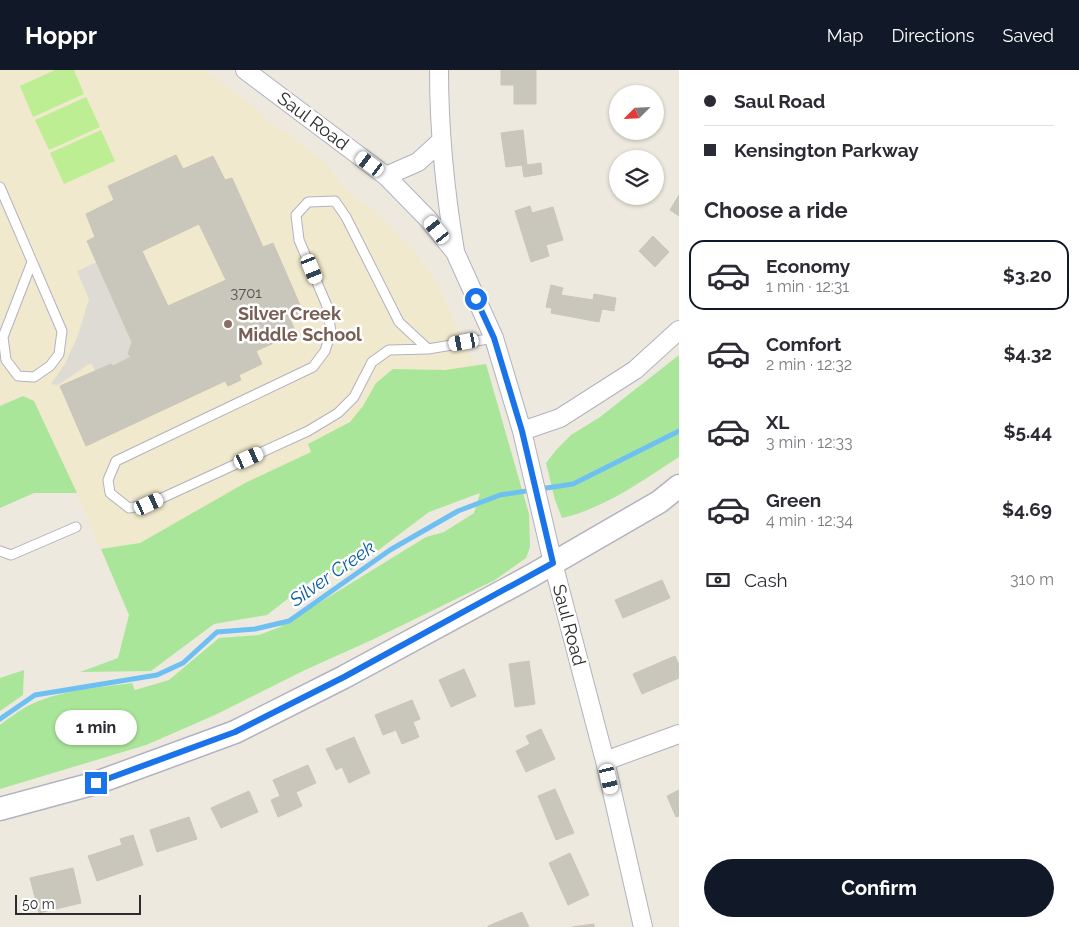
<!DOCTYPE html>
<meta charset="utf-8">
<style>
body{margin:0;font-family:Raleway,sans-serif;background:#f7f7f7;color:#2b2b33;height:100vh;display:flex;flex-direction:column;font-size:19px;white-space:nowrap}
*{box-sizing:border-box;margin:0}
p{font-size:16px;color:#7c7c81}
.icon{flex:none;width:28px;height:28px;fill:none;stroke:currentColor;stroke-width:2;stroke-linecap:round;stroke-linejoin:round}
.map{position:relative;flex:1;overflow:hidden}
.panel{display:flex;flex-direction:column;background:#fff;width:400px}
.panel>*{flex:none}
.banner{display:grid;align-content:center;height:110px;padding:0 25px;background:#fff}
.needle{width:32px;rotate:246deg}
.controls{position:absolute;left:609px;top:15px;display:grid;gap:10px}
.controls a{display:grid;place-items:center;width:55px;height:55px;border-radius:50%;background:#fff;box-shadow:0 1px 4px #0004;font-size:25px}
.scale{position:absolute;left:15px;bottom:12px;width:126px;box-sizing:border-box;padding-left:5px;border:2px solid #2c2c2c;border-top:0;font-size:14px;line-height:18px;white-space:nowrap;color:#2c2c2c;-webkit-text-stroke:4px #fff;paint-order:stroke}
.end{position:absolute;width:22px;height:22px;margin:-11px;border:6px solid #1a73e8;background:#fff;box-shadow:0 0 0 2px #fff}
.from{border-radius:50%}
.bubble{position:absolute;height:35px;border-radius:18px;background:#fff;box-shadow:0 1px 4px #0004;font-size:16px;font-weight:700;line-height:35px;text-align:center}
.car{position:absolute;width:15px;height:30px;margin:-15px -8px;border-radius:6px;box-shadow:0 0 4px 1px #0007;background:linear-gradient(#fff 24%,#345 0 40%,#fff 0 76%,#345 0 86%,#fff 0)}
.banner b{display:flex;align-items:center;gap:18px;height:48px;font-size:19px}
.banner b+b{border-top:1px solid #e1e1e2}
.banner i{width:12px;height:12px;background:#2b2b33}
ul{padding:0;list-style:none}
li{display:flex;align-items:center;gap:15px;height:70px;margin:0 10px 8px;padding:0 15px;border:2px solid transparent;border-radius:15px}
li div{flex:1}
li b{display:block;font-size:19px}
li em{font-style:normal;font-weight:700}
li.selected{border-color:#111827}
li>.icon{width:45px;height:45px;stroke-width:1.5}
h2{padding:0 25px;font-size:22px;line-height:60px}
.pay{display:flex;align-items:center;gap:12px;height:55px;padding:0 25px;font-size:19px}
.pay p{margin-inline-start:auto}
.cta{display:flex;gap:10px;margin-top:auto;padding:10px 25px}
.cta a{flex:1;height:58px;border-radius:30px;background:#111827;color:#fff;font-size:20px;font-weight:700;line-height:58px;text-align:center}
header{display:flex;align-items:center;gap:30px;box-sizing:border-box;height:70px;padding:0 25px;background:#111827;color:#fff}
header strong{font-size:24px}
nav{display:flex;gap:28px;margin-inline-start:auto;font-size:18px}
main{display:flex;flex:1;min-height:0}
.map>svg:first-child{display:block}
.education{fill:#f0e9cd}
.green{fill:#aae699}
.pitch{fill:#bdee94}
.plaza{fill:#dedbd5}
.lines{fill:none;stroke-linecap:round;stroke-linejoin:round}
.stream{stroke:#6ec0f3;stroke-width:5}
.building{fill:#c9c7bc;stroke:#cac5b7;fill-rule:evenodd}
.service-casing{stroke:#b2b2c0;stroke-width:11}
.minor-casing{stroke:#b2b2c0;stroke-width:20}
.tertiary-casing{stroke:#b2b2c0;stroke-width:25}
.service{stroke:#fff;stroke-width:9}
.minor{stroke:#fff;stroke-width:18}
.tertiary{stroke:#fff;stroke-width:22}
.route{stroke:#1a73e8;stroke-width:6}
.education-dot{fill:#8d6e63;stroke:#fff;stroke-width:2}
.labels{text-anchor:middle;stroke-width:5;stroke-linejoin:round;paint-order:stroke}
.number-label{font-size:15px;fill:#535350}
.street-label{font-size:18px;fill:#2c2c2c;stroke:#fff}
.education-label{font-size:18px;font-weight:bold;fill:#785e54;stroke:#fff;text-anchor:start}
.water-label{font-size:19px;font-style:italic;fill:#095ca4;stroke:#fff}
</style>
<header>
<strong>Hoppr</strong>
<nav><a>Map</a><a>Directions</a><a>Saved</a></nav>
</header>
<main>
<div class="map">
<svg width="679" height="857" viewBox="0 0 679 857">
<rect width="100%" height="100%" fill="#eee9de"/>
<path class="education" d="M 0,0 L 205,0 L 257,39 L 268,52 L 285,61 L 326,93 L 347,121 L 380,145 L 415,182 L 438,214 L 469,284 L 478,295 L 504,367 L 118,517 L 34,331 L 0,345 Z"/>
<path class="green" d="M 679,285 L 679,387 C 642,411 605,438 562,448 L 555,430 L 546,393 L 557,379 L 571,365 L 600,347 Z
M 486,294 L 529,444 L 530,477 L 526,488 L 495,510 L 374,569 L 305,600 L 215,645 L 146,675 L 0,719 L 0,655 C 8,649 17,642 26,637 C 57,620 97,618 132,613 L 135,620 L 169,610 L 219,568 L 259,565 L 280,557 L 426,467 L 444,462 L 474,443 L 480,423 L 429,442 L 352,500 L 316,507 L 267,545 L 214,554 L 151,601 L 80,602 L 118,588 L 129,545 L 101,479 L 140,473 L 245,413 L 311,382 L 308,374 L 350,352 L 363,336 L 376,313 L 393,299 L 445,300 Z
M 23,326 L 34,331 L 77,423 L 34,423 L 0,438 L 0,336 Z
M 24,600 L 23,625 L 0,641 L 0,608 Z"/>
<path class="pitch" d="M 55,0 L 74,0 L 84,24 L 33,47 L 20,16 Z
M 86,27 L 100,57 L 49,80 L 35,50 Z
M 101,60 L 115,91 L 64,114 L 50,83 Z"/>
<path class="plaza" d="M 97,192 L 132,272 L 128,284 L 131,287 L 113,296 L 111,294 L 95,301 L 92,294 L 89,294 L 58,315 L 51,314 L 65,294 L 78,265 L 89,229 L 77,201 Z"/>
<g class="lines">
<path class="stream" d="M 0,649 L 35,625 L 157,605 L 183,593 L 217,562 L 255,559 L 289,551 L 390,480 L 458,441 L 500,425 L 573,414 L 679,361"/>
</g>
<path class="building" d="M 501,0 L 536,0 L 536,34 L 514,34 L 514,15 L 501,15 Z
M 523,60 L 527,95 L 541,93 L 542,104 L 524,107 L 522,95 L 506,97 L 501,63 Z
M 176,85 L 183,99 L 213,86 L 225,110 L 232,108 L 263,177 L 273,173 L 303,242 L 290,249 L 296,263 L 256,281 L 262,294 L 239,305 L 241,310 L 228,316 L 225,311 L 86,376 L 60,316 L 111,294 L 113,296 L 131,287 L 128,284 L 132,272 L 87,171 L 95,167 L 86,144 L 114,130 L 108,116 ZM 199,154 L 226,210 L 168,236 L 142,181 Z
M 679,125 L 679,146 L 670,140 Z
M 530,136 L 532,143 L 553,137 L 563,170 L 546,175 L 549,186 L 531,192 L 515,141 Z
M 653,166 L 669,182 L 655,197 L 639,181 Z
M 551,215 L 563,218 L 561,225 L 593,230 L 594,224 L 616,228 L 614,241 L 602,239 L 599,252 L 551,243 L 552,238 L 546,237 Z
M 662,510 L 670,528 L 623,548 L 615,530 Z
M 675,586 L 679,595 L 679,608 L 642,624 L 633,604 Z
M 529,591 L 535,634 L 515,637 L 509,594 Z
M 464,599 L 476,626 L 451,637 L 439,610 Z
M 412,630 L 420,649 L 413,652 L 419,667 L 402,674 L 396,660 L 383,665 L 375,645 Z
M 541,659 L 555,689 L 526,702 L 516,681 L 530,674 L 526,666 Z
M 354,667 L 370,703 L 349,713 L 342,697 L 336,700 L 326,679 Z
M 308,695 L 316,713 L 296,722 L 302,736 L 278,747 L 271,730 L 280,726 L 273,710 Z
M 555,719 L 574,763 L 556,770 L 538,726 Z
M 679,720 L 679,746 L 676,747 L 667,726 Z
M 249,721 L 258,742 L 221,758 L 211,738 Z
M 189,747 L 197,769 L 157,782 L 150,760 Z
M 133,765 L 143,795 L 97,811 L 88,786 L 122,775 L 120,769 Z
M 570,783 L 589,825 L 568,835 L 549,793 Z
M 73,798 L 81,833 L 39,843 L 30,808 Z
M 522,842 L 529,857 L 488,857 L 488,856 Z
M 594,854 L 594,857 L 572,857 Z"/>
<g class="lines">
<defs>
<path id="service" d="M 0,117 L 62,261 L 59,284 L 50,296 L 34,307 L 18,306 L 6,290 L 3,267 L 32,192
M 428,279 L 399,252 L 346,147 L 335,131 L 308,132 L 296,145 L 299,170 L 327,236 L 331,262 L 325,281 L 313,297 L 116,391 L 108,410 L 110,423 L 129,438 L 149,434 L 308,361 L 338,343 L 354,327 L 372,292 L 389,280 L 428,279 L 494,268
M 0,481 L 11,485 L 76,457"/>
<path id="minor" d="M 245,0 L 386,106 L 428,149 L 455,182 L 494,268 L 522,361 L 553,493 L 605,691 L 643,857
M 439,0 C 439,61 445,121 455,181
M 386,106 L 418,92 L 441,71
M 522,361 L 560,348 L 635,300 L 679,260
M 605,691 L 679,664"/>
<path id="tertiary" d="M 0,739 L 96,713 L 235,662 L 344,607 L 531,506 L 659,432 L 679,416"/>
</defs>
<use href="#service" class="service-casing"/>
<use href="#minor" class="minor-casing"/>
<use href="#tertiary" class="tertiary-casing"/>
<use href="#service" class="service"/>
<use href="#minor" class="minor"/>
<use href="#tertiary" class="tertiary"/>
</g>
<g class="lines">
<path class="route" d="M 96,713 L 235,662 L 344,607 L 553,493 L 522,361 L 494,268 L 476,229"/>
</g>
<circle class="education-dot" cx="228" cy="254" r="5"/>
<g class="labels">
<g class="number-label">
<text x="246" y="228">3701</text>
</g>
<g class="street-label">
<text transform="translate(313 51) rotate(37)" y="6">Saul Road</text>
<text transform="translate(569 555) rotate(75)" y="6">Saul Road</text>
</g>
<g class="education-label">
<text x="238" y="250">Silver Creek<tspan x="238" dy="21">Middle School</tspan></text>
</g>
<g class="water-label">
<text transform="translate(332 503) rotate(-35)" y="7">Silver Creek</text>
</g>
</g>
</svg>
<div class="controls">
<a><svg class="needle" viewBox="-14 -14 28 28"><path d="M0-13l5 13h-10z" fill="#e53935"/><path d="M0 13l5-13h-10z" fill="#7c7c81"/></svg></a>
<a><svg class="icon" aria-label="layers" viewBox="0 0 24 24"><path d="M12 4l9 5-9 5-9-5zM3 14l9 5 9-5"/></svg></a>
</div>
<div class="scale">50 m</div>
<i class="end from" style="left:476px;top:229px"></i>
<i class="end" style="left:96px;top:713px"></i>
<div class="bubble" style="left:55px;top:640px;width:82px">1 min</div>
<i class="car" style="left:370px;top:94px;rotate:306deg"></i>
<i class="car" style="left:437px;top:160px;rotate:321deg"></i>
<i class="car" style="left:312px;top:199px;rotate:158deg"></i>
<i class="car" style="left:464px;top:272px;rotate:260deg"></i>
<i class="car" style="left:249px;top:388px;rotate:66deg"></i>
<i class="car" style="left:149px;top:434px;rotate:65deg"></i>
<i class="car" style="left:609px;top:709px;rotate:167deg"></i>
</div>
<section class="panel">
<div class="banner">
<b><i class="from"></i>Saul Road</b>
<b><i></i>Kensington Parkway</b>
</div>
<h2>Choose a ride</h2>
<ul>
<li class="selected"><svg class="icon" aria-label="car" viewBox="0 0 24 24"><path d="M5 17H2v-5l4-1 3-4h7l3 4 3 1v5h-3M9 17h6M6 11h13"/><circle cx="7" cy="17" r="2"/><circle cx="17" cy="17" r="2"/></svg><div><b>Economy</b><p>1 min · 12:31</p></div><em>$3.20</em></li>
<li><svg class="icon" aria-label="car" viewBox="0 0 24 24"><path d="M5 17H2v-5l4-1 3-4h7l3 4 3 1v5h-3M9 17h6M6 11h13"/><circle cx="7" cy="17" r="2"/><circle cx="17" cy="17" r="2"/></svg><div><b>Comfort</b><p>2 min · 12:32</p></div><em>$4.32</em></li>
<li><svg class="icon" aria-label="car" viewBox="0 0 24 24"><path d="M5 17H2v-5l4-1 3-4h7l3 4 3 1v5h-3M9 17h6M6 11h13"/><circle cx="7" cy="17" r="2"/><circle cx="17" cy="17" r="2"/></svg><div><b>XL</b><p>3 min · 12:33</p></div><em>$5.44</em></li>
<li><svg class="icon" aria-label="car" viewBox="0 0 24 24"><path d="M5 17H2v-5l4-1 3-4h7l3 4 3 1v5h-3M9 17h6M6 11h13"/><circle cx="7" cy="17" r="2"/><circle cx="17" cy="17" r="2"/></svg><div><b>Green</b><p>4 min · 12:34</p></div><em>$4.69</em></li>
</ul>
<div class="pay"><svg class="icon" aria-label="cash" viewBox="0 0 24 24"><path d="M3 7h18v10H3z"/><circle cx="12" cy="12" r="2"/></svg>Cash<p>310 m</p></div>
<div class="cta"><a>Confirm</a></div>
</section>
</main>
